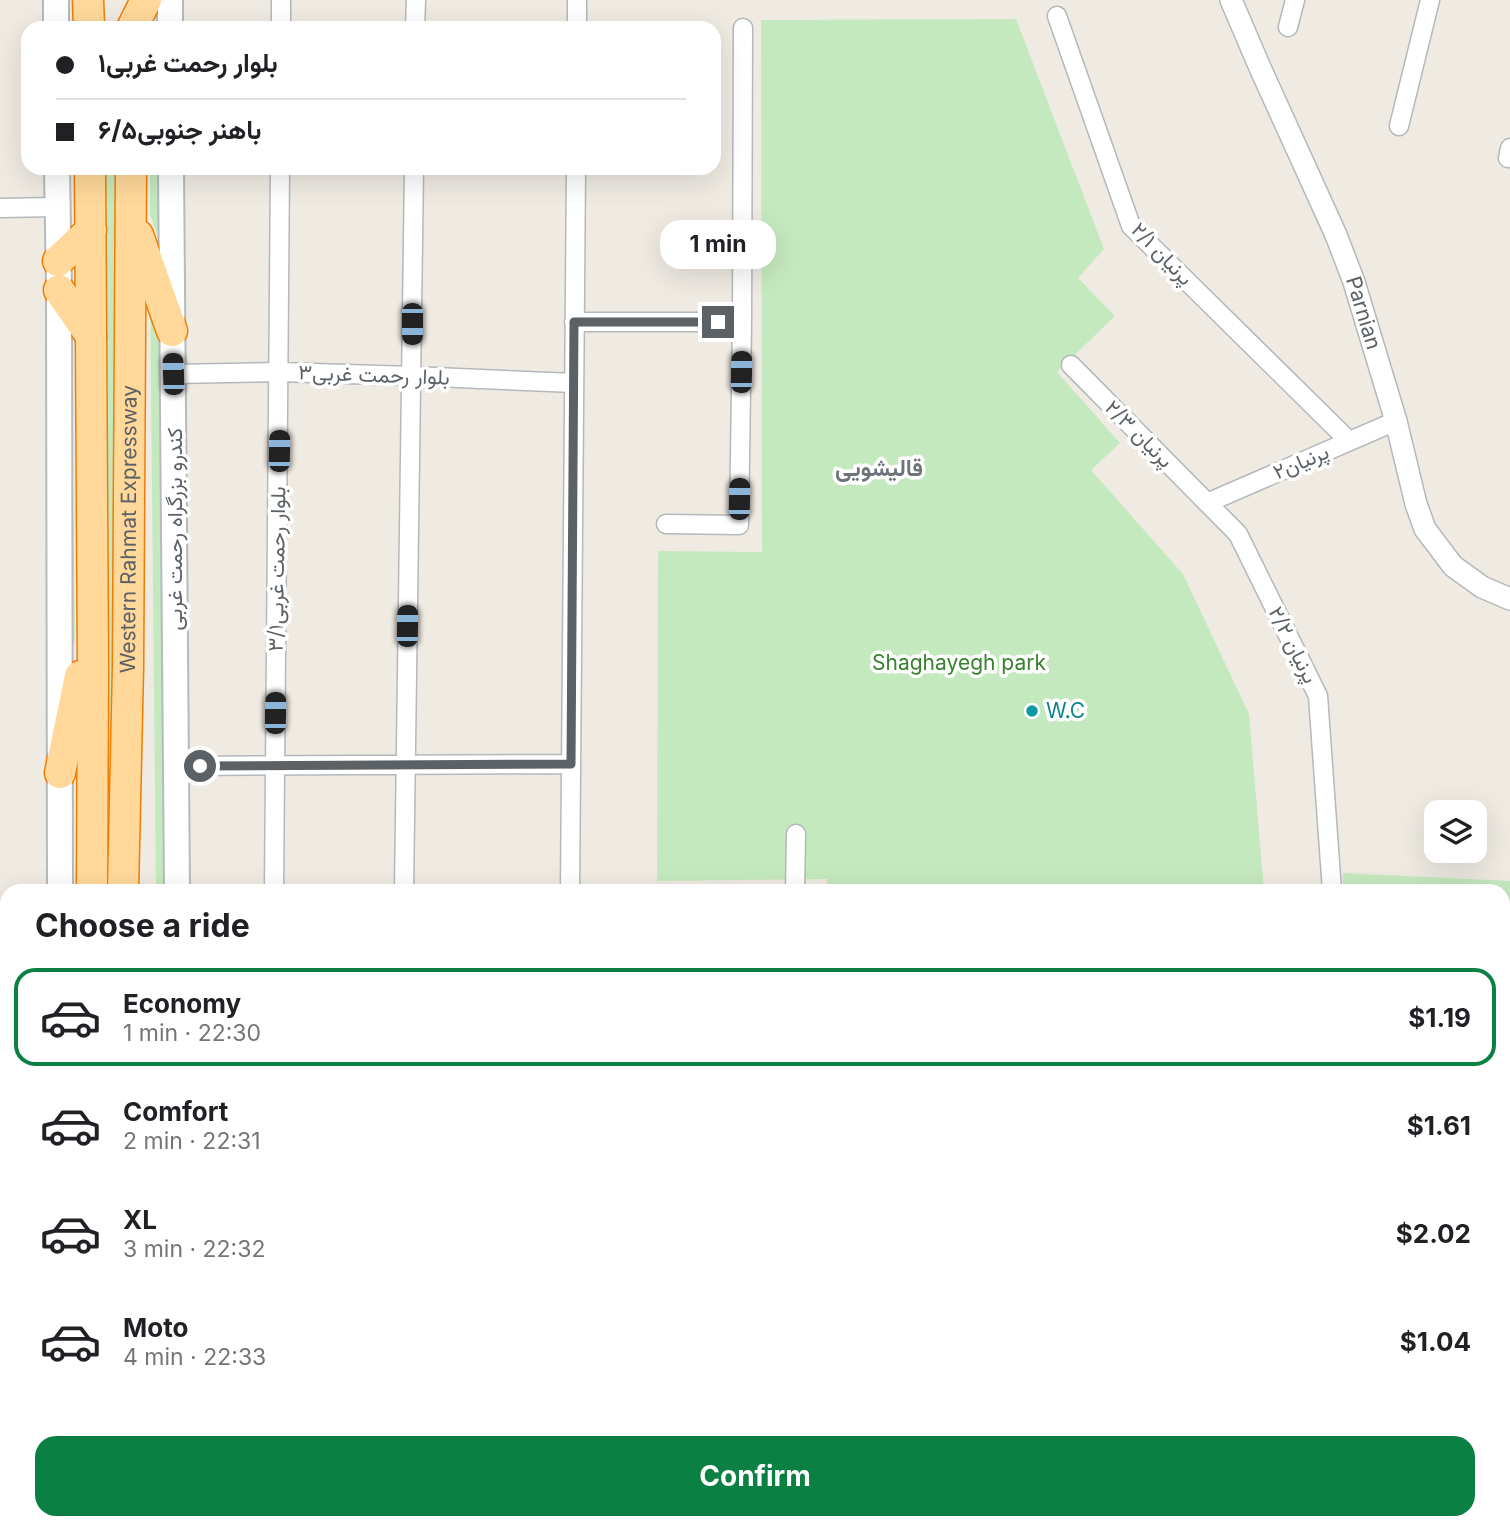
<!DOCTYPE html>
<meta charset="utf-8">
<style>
body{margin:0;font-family:Inter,Vazirmatn,sans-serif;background:#f2f2f2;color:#202124;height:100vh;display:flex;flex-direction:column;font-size:26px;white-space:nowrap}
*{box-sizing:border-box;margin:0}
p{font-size:23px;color:#757577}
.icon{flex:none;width:38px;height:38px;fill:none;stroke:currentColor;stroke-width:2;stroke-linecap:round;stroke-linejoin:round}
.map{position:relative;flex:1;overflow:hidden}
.panel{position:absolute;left:0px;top:884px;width:1510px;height:646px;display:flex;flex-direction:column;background:#fff;border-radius:21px 21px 0 0;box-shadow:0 7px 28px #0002}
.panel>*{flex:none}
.top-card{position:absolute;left:21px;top:21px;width:700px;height:154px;border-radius:21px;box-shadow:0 7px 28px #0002;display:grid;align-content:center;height:154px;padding:0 35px;background:#fff}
.buttons{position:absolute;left:1424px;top:800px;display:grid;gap:14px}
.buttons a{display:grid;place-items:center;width:63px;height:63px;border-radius:14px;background:#fff;box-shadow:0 7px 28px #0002;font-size:35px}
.end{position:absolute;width:32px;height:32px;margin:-16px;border:9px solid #5b6165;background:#fff;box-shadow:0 0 0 4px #fff}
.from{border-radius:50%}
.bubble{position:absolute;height:49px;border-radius:21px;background:#fff;box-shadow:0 7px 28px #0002;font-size:23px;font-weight:700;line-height:49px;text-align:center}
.car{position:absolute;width:21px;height:42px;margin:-21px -10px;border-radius:9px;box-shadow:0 0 5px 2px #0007;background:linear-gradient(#222 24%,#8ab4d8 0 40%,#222 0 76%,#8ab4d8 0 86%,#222 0)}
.top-card b{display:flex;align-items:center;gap:24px;height:66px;font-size:26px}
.top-card b+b{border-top:2px solid #e0e0e0}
.top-card i{width:18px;height:18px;background:#202124}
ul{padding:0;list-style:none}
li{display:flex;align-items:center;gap:21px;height:98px;margin:0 14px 10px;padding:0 21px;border:4px solid transparent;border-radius:21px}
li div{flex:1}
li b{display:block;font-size:26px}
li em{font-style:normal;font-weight:700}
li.selected{border-color:#0b8043}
li>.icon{width:63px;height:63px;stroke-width:1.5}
h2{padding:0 35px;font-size:32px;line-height:84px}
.action{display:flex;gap:14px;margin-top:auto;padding:14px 35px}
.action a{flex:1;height:80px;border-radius:21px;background:#0b8043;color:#fff;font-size:28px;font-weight:700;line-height:80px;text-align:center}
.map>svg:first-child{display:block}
.green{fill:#c5e9be}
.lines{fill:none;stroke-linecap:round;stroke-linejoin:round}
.trunk-tunnel{stroke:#cac8c4;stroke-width:30;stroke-dasharray:30 15;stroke-linecap:butt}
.minor-casing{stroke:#b4b8bc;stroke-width:21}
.tertiary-casing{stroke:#b4b8bc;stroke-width:24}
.secondary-casing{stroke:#b5babf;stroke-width:28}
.primary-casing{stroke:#fdad4f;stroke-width:32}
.trunk-casing{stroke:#f37c00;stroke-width:33}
.minor{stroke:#fff;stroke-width:18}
.tertiary{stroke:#fff;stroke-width:21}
.secondary{stroke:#fff;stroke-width:24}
.primary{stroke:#ffe2a9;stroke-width:28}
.trunk{stroke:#ffd89a;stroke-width:30}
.route{stroke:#5b6165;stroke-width:9}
.culture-dot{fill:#0f9aa8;stroke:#fff;stroke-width:2.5}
.labels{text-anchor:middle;stroke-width:7;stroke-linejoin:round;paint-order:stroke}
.street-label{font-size:21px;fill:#5b6165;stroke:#fff}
.park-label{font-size:21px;fill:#38832d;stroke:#fff}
.culture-label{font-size:21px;fill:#0d838f;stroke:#fff;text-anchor:start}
.neighbourhood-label{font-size:23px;font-weight:bold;fill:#6c7477;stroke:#fff}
</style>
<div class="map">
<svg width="1510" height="1529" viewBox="0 0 1510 1529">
<rect width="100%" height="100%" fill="#efebe3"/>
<path class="green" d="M 1016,19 L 1104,249 L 1078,278 L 1115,316 L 1057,372 L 1120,443 L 1091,470 L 1183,574 L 1249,714 L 1264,891 L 827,891 L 827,879 L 657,881 L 658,551 L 762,552 L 761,20 Z
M 105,168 L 118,168 L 112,746 L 104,746 L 106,353 Z
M 150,168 L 159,168 L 160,244 L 150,214 Z
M 150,289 L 159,331 L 162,487 L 163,891 L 156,891 Z
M 71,327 L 75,640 L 67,659 Z
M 1343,873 L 1510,881 L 1510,989 L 1503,989 L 1503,891 L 1343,891 Z"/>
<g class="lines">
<path class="trunk-tunnel" d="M 82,1529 L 82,1522
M 107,1529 L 108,1522"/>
<defs>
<path id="minor" d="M 1057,16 L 1131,226 L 1349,441
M 1288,27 L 1295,0
M 281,28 L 281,0
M 415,28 L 416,0
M 577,28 L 577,0
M 1399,126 L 1430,0
M 1508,158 L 1510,148
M 0,208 L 57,207
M 574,322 L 742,322
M 1071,365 L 1238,534 L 1318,696 L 1332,891
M 173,374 L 280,372 L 412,376 L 574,383
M 1207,503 L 1396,421
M 666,524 L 739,525 L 742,322 L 743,28
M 176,766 L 571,764
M 274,891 L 280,168
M 404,891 L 414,168
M 570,891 L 576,168
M 795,891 L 796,834
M 0,1043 L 7,1043
M 0,1094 L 7,1094
M 1503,1129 L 1510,1129
M 325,1522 L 325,1529
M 1012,1529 L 1013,1522
M 1163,1529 L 1163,1522
M 1376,1529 L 1376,1525"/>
<g id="tertiary">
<path id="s1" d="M 1231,0 L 1261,70 L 1336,235 L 1354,282 L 1396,421 L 1416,504 L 1425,529 L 1453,566 L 1482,587 L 1510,599"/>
<path d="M 577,1527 L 586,1522"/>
<path d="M 619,1529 L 628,1522"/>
</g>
<path id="secondary" d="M 56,0 L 56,28
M 170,0 L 170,28
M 57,168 L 59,290 L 60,891
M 171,168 L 177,891
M 0,1383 L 7,1379
M 0,1405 L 7,1406
M 0,1494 L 7,1494
M 0,1511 L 7,1518
M 127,1522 L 134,1529
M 59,1529 L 63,1522
M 174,1529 L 180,1522"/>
<path id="primary" d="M 0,1441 L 7,1441
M 0,1471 L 7,1471
M 1503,1474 L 1510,1476
M 1484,1522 L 1500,1529"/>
<g id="trunk">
<path d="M 88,0 L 89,28"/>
<path d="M 132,28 L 146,0"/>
<path d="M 90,168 L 93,669 L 92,891"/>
<path d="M 138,235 L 172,331"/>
<path d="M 58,261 L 91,230"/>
<path d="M 59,290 L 91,336"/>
<path d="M 60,773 L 80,676"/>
<path id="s2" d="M 123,891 L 128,667 L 131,168"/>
</g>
</defs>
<use href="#minor" class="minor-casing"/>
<use href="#tertiary" class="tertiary-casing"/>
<use href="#secondary" class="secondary-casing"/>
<use href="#primary" class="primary-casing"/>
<use href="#trunk" class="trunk-casing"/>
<use href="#minor" class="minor"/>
<use href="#tertiary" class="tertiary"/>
<use href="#secondary" class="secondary"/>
<use href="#primary" class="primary"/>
<use href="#trunk" class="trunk"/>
</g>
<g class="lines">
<path class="route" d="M 200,766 L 571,764 L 574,322 L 718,322"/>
</g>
<circle class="culture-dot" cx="1032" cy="711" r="7"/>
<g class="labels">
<g class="street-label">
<text transform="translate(1162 254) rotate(46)" y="7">پرنیان ۲/۱</text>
<text dy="7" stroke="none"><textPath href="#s1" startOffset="340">Parnian</textPath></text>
<text transform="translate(374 375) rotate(2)" y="7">بلوار رحمت غربی۳</text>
<text transform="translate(1139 434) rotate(45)" y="7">پرنیان ۲/۳</text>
<text transform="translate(1301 462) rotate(-23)" y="7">پرنیان۲</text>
<text dy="7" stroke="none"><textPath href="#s2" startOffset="362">Western Rahmat Expressway</textPath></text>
<text transform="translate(175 529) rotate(-90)" y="7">کندرو بزرگراه رحمت غربی</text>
<text transform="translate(277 569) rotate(-89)" y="7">بلوار رحمت غربی۳/۱</text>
<text transform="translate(1293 645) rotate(63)" y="7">پرنیان ۲/۲</text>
</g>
<g class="park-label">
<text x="959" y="670">Shaghayegh park</text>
</g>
<g class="culture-label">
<text x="1046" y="718">W.C</text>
</g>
<g class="neighbourhood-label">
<text x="879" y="476">قالیشویی</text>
</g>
</g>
</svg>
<div class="buttons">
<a><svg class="icon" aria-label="layers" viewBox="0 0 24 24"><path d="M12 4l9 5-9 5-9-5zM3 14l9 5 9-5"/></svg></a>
</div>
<i class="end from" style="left:200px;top:766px"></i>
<i class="end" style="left:718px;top:322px"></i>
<div class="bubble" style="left:660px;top:220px;width:116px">1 min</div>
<i class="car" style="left:412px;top:324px;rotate:180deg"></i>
<i class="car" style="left:741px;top:372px;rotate:1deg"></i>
<i class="car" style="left:173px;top:374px;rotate:358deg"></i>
<i class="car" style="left:279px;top:451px;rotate:1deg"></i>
<i class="car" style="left:739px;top:499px;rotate:1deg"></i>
<i class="car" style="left:407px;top:626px;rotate:1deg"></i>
<i class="car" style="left:275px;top:713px;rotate:1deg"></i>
<div class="top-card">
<b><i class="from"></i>بلوار رحمت غربی۱</b>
<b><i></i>باهنر جنوبی۶/۵</b>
</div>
<section class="panel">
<h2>Choose a ride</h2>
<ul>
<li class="selected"><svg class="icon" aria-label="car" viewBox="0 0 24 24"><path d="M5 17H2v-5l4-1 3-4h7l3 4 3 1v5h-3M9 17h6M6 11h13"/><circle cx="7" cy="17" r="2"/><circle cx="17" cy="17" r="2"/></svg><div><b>Economy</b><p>1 min · 22:30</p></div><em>$1.19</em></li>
<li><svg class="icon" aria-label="car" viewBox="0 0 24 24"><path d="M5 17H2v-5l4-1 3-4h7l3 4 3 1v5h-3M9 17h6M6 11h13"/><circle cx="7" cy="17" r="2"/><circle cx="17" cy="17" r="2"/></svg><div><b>Comfort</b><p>2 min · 22:31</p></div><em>$1.61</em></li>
<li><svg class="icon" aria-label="car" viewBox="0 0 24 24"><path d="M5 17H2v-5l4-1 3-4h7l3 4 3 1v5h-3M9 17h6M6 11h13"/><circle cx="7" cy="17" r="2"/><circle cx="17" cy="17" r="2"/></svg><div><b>XL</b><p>3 min · 22:32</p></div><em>$2.02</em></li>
<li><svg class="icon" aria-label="car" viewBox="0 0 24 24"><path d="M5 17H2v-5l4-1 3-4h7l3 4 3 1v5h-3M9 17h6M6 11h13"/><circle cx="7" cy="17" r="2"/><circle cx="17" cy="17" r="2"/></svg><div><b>Moto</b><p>4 min · 22:33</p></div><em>$1.04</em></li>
</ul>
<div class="action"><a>Confirm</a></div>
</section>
</div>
